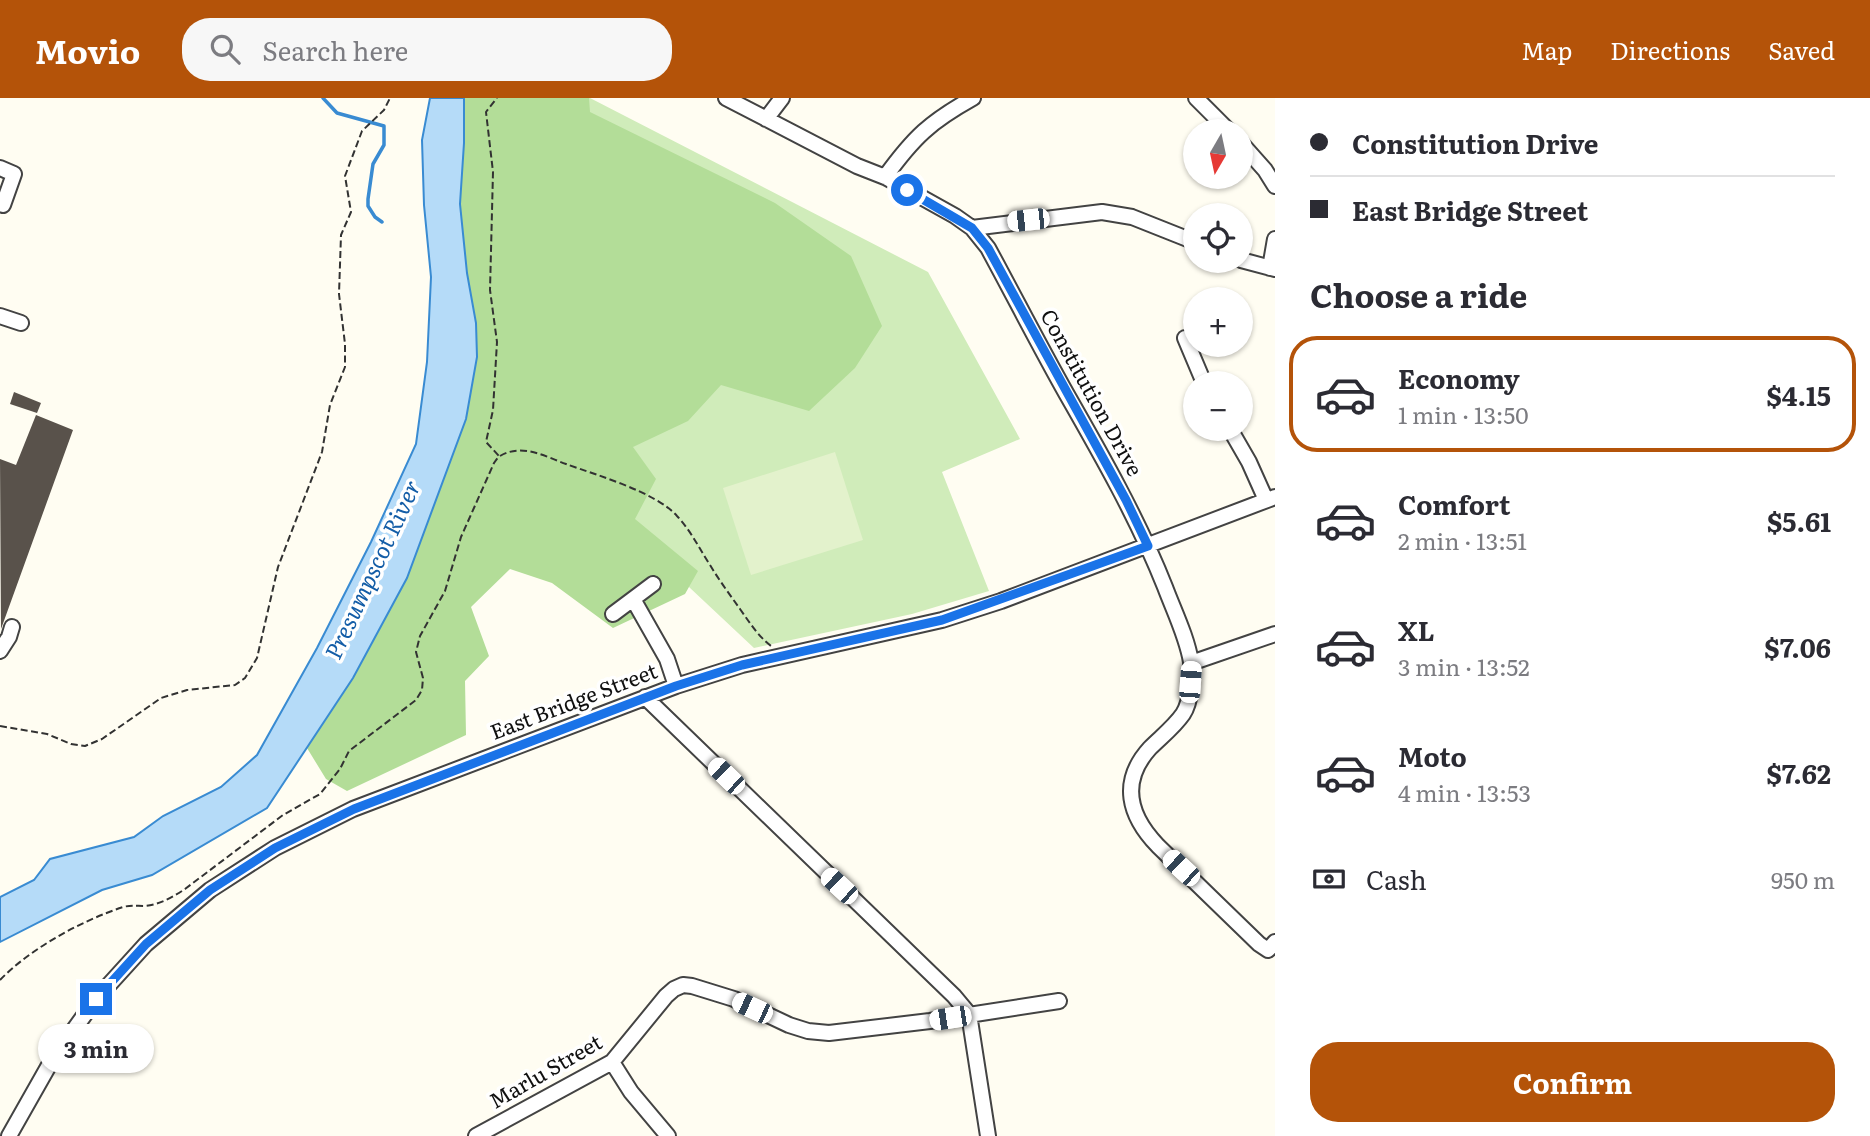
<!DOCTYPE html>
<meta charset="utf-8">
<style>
body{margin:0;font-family:Literata,serif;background:#f7f7f7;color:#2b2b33;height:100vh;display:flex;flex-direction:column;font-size:26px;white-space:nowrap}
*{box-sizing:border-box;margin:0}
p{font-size:23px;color:#7c7c81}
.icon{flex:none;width:38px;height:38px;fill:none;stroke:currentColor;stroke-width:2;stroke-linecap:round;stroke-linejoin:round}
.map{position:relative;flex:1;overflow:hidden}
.panel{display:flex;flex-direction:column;background:#fff;width:595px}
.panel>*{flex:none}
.hud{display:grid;align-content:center;height:154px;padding:0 35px;background:#fff}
.needle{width:46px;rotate:189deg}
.tools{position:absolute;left:1183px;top:21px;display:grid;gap:14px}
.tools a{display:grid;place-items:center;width:70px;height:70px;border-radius:50%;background:#fff;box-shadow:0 2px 5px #0004;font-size:35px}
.end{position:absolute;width:32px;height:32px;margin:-16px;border:9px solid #1a73e8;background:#fff;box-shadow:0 0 0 4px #fff}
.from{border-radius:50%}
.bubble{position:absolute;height:49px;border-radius:24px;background:#fff;box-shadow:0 2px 5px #0004;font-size:23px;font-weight:700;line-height:49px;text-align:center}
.car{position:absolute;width:21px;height:42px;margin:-21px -10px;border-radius:9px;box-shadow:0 0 5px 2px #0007;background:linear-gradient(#fff 24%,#345 0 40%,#fff 0 76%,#345 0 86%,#fff 0)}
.hud b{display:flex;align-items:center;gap:24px;height:66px;font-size:26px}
.hud b+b{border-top:2px solid #e1e1e2}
.hud i{width:18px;height:18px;background:#2b2b33}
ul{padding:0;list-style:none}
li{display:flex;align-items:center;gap:21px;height:116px;margin:0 14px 10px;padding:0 21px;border:4px solid transparent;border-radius:28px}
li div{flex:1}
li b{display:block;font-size:26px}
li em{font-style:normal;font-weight:700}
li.active{border-color:#b45309}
li>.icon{width:63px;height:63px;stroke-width:1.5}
h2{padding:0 35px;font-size:32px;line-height:84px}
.pay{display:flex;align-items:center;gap:18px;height:77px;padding:0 35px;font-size:26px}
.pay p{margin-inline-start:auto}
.cta{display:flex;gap:14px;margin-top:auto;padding:14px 35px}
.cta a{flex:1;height:80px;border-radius:28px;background:#b45309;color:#fff;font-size:28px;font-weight:700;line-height:80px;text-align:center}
header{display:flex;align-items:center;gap:42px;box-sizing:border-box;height:98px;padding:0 35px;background:#b45309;color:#fff}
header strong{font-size:33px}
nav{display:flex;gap:38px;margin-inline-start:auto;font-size:24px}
.search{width:490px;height:63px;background:#f7f7f7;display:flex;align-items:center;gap:18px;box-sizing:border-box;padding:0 24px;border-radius:28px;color:#7c7c81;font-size:26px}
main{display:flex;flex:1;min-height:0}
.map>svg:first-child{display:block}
.green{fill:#d0ecba}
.forest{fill:#b3dd98}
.pitch{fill:#e3f2cc}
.water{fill:#b5dbf8;stroke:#398bd2;stroke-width:2}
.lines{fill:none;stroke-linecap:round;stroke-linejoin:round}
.stream{stroke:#398bd2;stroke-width:3.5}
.building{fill:#59524b}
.minor-casing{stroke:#434343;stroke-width:18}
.path{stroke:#323232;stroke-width:2;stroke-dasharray:7 3.5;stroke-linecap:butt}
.minor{stroke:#fff;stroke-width:14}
.route{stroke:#1a73e8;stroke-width:9}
.labels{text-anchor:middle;stroke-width:7;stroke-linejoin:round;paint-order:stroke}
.street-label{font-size:21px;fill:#101010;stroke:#fff}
.water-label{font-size:23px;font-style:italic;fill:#135da7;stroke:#fff}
</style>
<header>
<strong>Movio</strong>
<div class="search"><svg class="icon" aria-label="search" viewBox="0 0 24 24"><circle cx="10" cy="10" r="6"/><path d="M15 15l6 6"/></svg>Search here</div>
<nav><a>Map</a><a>Directions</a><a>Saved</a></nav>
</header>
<main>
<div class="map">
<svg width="1275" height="1038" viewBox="0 0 1275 1038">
<rect width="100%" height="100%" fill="#fffdf2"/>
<path class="green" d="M 476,0 L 590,0 L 928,174 L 1020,341 L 942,374 L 989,493 L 912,516 L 754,550 L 478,291 Z"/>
<path class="forest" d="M 464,0 L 589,0 L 590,14 L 775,105 L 851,158 L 882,228 L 855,270 L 809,313 L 721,287 L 688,323 L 633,349 L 656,381 L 635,421 L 698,473 L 685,496 L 613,530 L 552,485 L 510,471 L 471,509 L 489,558 L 465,583 L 466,637 L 347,693 L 326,681 L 307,650 L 353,580 L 439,391 L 466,321 L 476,225 L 467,175 L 460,106 L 464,45 Z"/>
<path class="pitch" d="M 835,354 L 863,442 L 751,477 L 723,390 Z"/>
<path class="water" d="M 430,0 L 464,0 L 464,45 L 460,106 L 467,175 L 476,225 L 477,259 L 466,321 L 407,480 L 353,580 L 267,710 L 152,777 L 102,792 L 0,844 L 0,799 L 34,782 L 50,761 L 134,739 L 163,718 L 221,689 L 257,657 L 317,550 L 371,444 L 416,346 L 427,264 L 431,179 L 424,107 L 422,42 Z"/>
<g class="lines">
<path class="stream" d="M 323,0 L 337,15 L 384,28 L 384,47 L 373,66 L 368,101 L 368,108 L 375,119 L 382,124"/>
</g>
<path class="building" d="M 14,294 L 41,305 L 37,315 L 10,306 Z
M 36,317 L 73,332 L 1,531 L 0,361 L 16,367 Z"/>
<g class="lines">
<defs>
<path id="minor" d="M 726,0 L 857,68 L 885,79 L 955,118 L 972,130 L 988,150 C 1014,198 1039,247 1066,295 C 1102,358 1138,421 1165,489 C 1174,513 1187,539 1191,564 C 1193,578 1191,604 1183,616 C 1174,629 1161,639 1150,650 C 1119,684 1129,718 1158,748 L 1259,846 L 1268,852 L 1275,844
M 1196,0 L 1229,33
M 766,21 L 782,0
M 1241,45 L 1265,72 L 1275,88
M 0,70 L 14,76 L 3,107 L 0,105
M 885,79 C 914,39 930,24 973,0
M 972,130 L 1102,114 L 1132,119 L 1195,144
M 1241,162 L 1275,171
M 1270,170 L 1275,141
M 0,218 L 21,225
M 1185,240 L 1204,285
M 1230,331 L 1249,364 L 1266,402
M 633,501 L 653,486
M 613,516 L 633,501 L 667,561 L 676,588
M 0,553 L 9,539 L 12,529
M 1191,565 L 1275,536
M 645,599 L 954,898 L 969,916 L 988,1038
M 612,964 L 631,994 L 668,1038
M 9,1038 L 52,962 L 96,901 L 146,846 L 210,792 L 275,750 L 353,711 L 676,588 L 742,567 L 942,522 L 1001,503 L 1275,399
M 476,1038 L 612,964 L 666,898 L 674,891 L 683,887 L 692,888 L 734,901 L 789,927 L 808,933 L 829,935 L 930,923 L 1059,903"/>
</defs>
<use href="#minor" class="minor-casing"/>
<path class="path" d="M 500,358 C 522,345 544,358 566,366 C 596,377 656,394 677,418 C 691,433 699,450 710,467 C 719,482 730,497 740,511 C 750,525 758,538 771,548
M 0,628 L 47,636 L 71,646 L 85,648 L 102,641 L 161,600 L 187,592 L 235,587 L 245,580 L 257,560 L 278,469 L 322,354 L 330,307 L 345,269 L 345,246 L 339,196 L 341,137 L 351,114 L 345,78 L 362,33 L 384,12 L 390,0
M 0,882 C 31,850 81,823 123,809 C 131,807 136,808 144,808 C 159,807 173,799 185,791 L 283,717 L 320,696 L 340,671 L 349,653 L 416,602 L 422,592 L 423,580 L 416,554 L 420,538 L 445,493 L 461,439 L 494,365 L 499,358 L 486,344 L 493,312 L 497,244 L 490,192 L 493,74 L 486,14 L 497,0"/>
<use href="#minor" class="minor"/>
</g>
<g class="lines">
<path class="route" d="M 96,901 L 146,846 L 210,792 L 275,750 L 354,711 L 676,588 L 742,567 L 942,522 L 1148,448 L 1126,402 L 988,150 L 972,130 L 907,92"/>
</g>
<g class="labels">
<g class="street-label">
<text transform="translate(1091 295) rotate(61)" y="7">Constitution Drive</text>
<text transform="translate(574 604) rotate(-21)" y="7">East Bridge Street</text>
<text transform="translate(546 974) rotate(-30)" y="7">Marlu Street</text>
</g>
<g class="water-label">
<text transform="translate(373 472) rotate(-65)" y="8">Presumpscot River</text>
</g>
</g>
</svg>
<div class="tools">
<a><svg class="needle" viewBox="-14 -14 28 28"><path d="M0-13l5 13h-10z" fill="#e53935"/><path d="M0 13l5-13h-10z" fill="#7c7c81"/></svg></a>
<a><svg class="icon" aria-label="locate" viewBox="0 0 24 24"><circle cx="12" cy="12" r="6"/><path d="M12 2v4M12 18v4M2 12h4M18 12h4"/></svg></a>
<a>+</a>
<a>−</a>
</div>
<i class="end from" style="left:907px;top:92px"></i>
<i class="end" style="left:96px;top:901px"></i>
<div class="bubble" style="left:38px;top:926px;width:116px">3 min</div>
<i class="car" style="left:1028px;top:122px;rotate:264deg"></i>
<i class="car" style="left:1190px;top:584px;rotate:4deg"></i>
<i class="car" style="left:726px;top:678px;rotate:314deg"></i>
<i class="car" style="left:1181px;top:770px;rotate:313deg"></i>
<i class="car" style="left:839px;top:788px;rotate:313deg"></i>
<i class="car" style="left:752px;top:910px;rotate:295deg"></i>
<i class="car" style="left:950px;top:920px;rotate:261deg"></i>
</div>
<section class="panel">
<div class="hud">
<b><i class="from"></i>Constitution Drive</b>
<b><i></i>East Bridge Street</b>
</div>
<h2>Choose a ride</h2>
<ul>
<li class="active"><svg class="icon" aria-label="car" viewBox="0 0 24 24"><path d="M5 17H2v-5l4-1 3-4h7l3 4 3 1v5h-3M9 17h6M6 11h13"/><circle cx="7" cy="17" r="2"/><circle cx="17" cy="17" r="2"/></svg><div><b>Economy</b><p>1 min · 13:50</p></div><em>$4.15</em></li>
<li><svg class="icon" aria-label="car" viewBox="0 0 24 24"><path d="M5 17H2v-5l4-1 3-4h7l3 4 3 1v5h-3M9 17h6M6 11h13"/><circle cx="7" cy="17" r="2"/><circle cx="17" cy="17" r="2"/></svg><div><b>Comfort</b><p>2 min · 13:51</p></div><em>$5.61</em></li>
<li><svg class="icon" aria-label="car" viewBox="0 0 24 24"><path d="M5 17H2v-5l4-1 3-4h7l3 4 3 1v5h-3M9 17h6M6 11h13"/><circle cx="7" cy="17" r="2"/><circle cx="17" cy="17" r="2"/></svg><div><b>XL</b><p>3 min · 13:52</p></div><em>$7.06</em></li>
<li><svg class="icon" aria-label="car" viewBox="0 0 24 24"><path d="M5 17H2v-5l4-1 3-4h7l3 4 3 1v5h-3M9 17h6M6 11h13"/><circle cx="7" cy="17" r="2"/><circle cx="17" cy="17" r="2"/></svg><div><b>Moto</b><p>4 min · 13:53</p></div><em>$7.62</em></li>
</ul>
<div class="pay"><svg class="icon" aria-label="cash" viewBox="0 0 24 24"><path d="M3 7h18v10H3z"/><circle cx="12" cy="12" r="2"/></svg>Cash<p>950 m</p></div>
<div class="cta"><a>Confirm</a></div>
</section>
</main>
